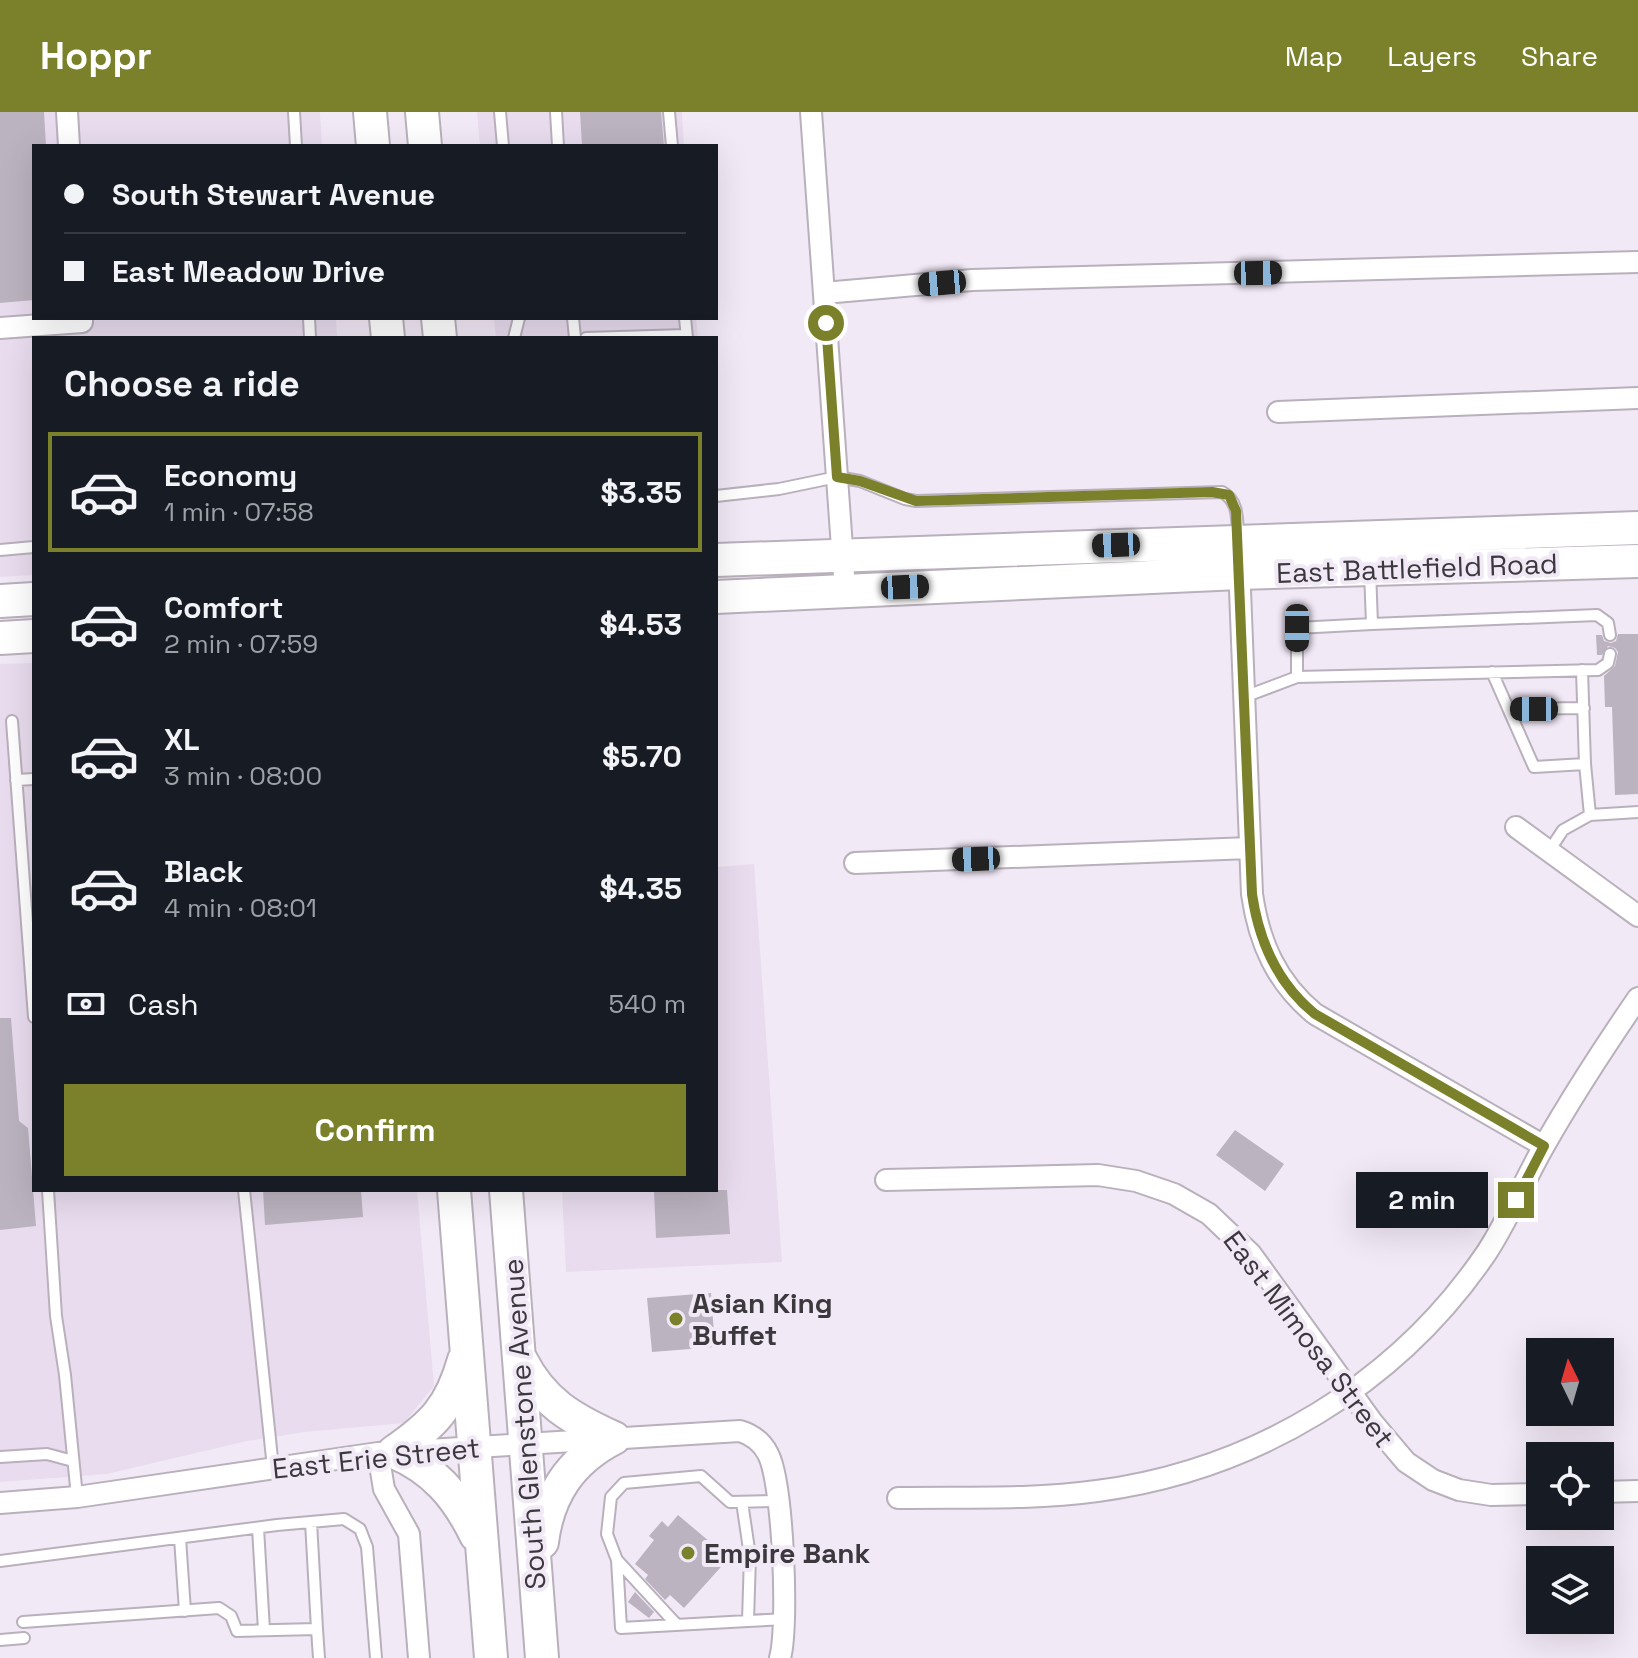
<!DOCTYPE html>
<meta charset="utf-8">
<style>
body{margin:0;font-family:"Space Grotesk",sans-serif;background:#242831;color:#f1f3f6;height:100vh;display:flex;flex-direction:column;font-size:30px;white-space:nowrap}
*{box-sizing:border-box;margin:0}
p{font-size:26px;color:#9ea1a6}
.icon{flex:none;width:44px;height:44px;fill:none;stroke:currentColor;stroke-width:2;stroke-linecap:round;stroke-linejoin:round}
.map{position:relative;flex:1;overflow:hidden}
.side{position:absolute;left:32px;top:224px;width:686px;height:856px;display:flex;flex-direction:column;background:#171b24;border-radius:0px;box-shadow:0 8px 32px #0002}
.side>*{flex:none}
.hud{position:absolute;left:32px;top:32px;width:686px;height:176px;border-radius:0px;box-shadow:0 8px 32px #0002;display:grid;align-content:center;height:176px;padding:0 32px;background:#171b24}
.needle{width:52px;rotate:355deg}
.tools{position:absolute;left:1526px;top:1226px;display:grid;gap:16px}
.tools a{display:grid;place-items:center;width:88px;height:88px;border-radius:0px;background:#171b24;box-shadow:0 8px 32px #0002;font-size:40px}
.end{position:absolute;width:36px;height:36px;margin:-18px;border:10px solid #7b802b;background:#fff;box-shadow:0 0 0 4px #fff}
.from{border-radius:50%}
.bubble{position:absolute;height:56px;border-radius:0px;background:#171b24;box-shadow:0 8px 32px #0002;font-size:26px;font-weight:800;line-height:56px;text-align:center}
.car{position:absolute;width:24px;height:48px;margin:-24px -12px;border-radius:10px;box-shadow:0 0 6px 2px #0007;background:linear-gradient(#222 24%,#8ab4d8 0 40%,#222 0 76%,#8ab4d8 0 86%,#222 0)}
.hud b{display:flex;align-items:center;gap:28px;height:76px;font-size:30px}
.hud b+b{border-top:2px solid #363941}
.hud i{width:20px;height:20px;background:#f1f3f6}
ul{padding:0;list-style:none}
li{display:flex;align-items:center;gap:24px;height:120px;margin:0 16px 12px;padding:0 16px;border:4px solid transparent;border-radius:0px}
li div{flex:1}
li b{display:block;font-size:30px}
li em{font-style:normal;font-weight:800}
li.on{border-color:#7b802b}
li>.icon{width:72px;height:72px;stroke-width:1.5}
h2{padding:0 32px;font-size:36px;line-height:96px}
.pay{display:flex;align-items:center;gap:20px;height:88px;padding:0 32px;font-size:30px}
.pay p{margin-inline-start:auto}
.action{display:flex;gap:16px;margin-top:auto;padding:16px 32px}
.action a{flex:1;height:92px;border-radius:0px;background:#7b802b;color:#fff;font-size:32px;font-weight:800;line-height:92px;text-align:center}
header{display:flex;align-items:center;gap:48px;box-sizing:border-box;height:112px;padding:0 40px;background:#7b802b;color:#fff}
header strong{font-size:38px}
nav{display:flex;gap:44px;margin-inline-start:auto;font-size:28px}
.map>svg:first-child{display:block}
.built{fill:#e8dcee}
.building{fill:#bbb3bf}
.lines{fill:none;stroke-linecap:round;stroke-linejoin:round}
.service-casing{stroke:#b9b0bc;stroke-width:14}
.minor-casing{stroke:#b9b0bc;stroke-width:24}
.primary-casing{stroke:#b9b0bc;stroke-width:36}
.service{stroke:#fff;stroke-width:10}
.minor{stroke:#fff;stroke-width:20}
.primary{stroke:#fff;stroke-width:32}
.route{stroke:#7b802b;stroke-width:10}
.poi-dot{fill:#7b802b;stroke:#f2e9f6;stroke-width:3}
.labels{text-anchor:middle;stroke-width:8;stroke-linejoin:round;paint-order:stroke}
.street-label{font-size:28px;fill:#3c393e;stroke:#f2e9f6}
.poi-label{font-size:28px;font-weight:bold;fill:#3c393e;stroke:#f2e9f6;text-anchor:start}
</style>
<header>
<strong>Hoppr</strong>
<nav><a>Map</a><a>Layers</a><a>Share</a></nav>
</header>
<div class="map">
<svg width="1638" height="1546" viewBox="0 0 1638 1546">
<rect width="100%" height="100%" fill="#f2e9f6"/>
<path class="built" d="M 0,0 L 320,0 L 322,34 L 34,34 L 34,206 L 336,206 L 337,226 L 34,226 L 34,463 L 0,465 Z
M 477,0 L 682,0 L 684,34 L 480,34 Z
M 494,206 L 696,206 L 698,226 L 496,226 Z
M 34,551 L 34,1078 L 417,1078 L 434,1274 L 404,1311 L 305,1320 L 247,1329 L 107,1362 L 0,1370 L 0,552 Z
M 754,752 L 782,1150 L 566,1160 L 562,1078 L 716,1078 L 716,755 Z"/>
<path class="building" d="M 0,0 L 44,0 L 46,34 L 34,34 L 34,188 L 0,191 Z
M 580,0 L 661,0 L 664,34 L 582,34 Z
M 1618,522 L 1638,522 L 1638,682 L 1615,683 L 1612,595 L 1605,595 L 1604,564 L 1615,554 L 1618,540 L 1615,536 L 1608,534 L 1602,543 L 1597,543 L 1596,523 L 1602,523 L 1604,529 L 1611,531 L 1616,529 Z
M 0,906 L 11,906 L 19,1009 L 28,1016 L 36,1114 L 0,1118 Z
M 1235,1018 L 1284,1052 L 1265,1079 L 1216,1043 Z
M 263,1078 L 361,1078 L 363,1105 L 265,1113 Z
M 654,1078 L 727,1078 L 730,1122 L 656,1126 Z
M 711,1181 L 715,1235 L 652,1240 L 647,1186 Z
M 678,1403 L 729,1446 L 684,1496 L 670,1483 L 665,1488 L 645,1467 L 648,1463 L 635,1452 L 654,1428 L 649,1424 L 662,1409 L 668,1415 Z
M 635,1480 L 654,1500 L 649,1506 L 628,1490 Z"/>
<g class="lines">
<defs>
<path id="service" d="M 294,0 L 296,34
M 500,0 L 503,34
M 556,0 L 558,34
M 669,0 L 672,34
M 309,206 L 310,226
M 573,206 L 575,226
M 685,206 L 687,226
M 514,226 L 519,206
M 586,226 L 686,223
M 716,384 L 779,377 L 837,365 L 860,369 L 905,387 L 916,389 L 1222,380 C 1239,389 1237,408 1238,424
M 0,438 L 34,435
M 1372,512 L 1597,503 L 1608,511 L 1610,523
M 1492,560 L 1534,655 L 1585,652 L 1582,558
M 1297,565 L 1598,558 L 1608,551 L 1610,542
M 1244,585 L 1297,565 L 1297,516 L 1372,512 L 1370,459
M 1509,597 L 1584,596
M 12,609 L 34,905
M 1585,652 L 1590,703 L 1638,700
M 16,668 L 34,667
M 1549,739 L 1563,718 L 1590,703
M 48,1078 L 56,1204 L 65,1263 L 77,1385
M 244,1078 L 273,1356
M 0,1345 L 47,1342 L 73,1349
M 742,1390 L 750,1444 L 748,1509 L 621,1516 L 617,1448 L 607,1422 L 611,1385 L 624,1371 L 701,1364 L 730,1390 L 778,1389
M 311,1410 L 317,1517
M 258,1416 L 264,1518
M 180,1426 L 185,1499
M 617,1448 L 677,1513
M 0,1449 L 277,1413 L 344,1407 L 360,1417 L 367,1435 L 376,1546
M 748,1509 L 785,1507
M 23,1510 L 219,1496 L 231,1504 L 237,1519 L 317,1517 L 319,1546
M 0,1528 L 24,1526"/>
<path id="minor" d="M 67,0 L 69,34
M 811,0 L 845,478
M 824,181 L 972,168 L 1638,150
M 0,216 L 82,210 L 82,206
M 1278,300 L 1638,286
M 1239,453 L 1252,782 C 1259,831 1277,871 1315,902 L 1544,1034
M 1516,715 L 1638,804
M 855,751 L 1250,736
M 886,1068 L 1098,1063 L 1136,1069 L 1174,1082 L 1209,1102 L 1251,1142 L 1373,1311 L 1406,1350 L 1433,1368 L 1459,1378 L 1491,1383 L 1540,1382
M 378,1341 L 384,1377 L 409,1422 L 419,1546
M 1600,1380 L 1638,1379
M 898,1386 C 964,1385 1032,1388 1097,1379 C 1255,1358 1398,1272 1487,1140 C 1509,1106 1524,1069 1544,1034 C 1573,983 1605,934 1638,886
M 0,1391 L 77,1385 L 378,1341 L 740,1319 C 753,1323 762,1330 768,1342 C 783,1370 789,1514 780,1546"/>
<path id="primary" d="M 370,0 L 373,34
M 422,0 L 425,34
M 386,206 L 388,226
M 438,206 L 440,226
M 716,448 L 1638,416
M 716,485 L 1239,461 L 1638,449
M 0,489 L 34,487
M 0,526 L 34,524
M 454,1078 L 491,1546
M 506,1078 L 542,1546
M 521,1248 C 542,1290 572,1307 614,1326
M 394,1340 C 434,1357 457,1384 476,1423
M 394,1340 C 433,1313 451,1295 464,1248
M 542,1430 C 548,1382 571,1348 614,1326"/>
</defs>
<use href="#service" class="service-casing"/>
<use href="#minor" class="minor-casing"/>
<use href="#primary" class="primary-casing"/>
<use href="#service" class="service"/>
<use href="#minor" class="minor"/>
<use href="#primary" class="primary"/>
</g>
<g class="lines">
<path class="route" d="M 826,211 L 837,365 L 860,369 L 916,389 L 1212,380 L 1229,383 L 1236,399 L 1252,782 C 1259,830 1277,871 1315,902 L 1544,1034 L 1516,1088"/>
</g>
<g class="poi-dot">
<circle cx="676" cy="1207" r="8"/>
<circle cx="688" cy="1441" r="8"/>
</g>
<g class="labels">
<g class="street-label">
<text transform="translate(1417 456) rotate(-2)" y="10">East Battlefield Road</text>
<text transform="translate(1309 1227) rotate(53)" y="10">East Mimosa Street</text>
<text transform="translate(524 1312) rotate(-94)" y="10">South Glenstone Avenue</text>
<text transform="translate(376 1346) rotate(-6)" y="10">East Erie Street</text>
</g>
<g class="poi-label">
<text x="692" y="1201">Asian King<tspan x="692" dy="32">Buffet</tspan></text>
<text x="704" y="1451">Empire Bank</text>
</g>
</g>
</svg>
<div class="tools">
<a><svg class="needle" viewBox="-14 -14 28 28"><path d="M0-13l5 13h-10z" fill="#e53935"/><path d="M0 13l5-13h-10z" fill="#9ea1a6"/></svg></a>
<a><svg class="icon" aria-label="locate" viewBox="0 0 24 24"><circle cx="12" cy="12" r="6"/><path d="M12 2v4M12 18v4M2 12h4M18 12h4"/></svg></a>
<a><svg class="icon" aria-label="layers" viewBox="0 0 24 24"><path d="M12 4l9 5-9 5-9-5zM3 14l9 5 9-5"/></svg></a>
</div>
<i class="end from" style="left:826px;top:211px"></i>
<i class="end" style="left:1516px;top:1088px"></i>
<div class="bubble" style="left:1356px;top:1060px;width:132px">2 min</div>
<i class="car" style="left:1258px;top:161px;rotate:89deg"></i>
<i class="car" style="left:942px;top:171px;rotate:265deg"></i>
<i class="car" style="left:1116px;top:433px;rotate:268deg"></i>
<i class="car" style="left:905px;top:475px;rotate:88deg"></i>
<i class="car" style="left:1297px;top:516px;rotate:180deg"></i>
<i class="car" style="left:1534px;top:597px;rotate:270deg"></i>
<i class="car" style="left:976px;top:747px;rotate:268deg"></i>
<div class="hud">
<b><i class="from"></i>South Stewart Avenue</b>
<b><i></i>East Meadow Drive</b>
</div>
<section class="side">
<h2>Choose a ride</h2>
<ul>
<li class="on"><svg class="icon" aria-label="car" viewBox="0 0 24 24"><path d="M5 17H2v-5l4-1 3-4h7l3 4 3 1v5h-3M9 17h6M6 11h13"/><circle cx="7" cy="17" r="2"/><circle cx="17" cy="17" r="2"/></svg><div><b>Economy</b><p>1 min · 07:58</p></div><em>$3.35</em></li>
<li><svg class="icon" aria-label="car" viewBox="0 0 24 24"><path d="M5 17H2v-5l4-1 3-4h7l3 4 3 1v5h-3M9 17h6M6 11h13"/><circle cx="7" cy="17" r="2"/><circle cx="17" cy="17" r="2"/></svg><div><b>Comfort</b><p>2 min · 07:59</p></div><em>$4.53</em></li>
<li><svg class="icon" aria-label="car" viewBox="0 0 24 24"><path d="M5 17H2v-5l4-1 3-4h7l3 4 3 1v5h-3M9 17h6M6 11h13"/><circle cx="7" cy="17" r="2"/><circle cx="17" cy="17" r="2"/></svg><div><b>XL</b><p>3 min · 08:00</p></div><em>$5.70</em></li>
<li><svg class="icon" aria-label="car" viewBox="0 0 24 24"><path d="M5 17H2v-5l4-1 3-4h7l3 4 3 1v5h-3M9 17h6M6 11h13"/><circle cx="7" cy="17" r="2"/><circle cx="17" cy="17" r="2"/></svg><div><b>Black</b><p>4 min · 08:01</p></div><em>$4.35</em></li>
</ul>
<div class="pay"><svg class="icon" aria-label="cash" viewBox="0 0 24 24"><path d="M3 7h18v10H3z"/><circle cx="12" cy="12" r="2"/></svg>Cash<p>540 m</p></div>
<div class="action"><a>Confirm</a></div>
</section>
</div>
